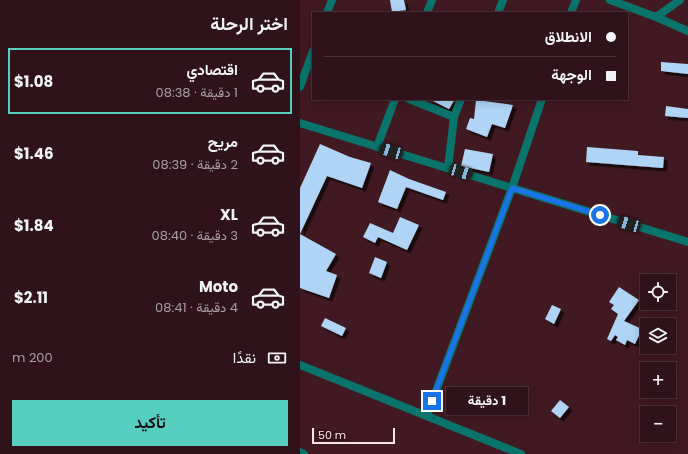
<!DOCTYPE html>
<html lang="ar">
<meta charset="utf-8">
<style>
body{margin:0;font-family:Poppins,Vazirmatn,sans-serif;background:#3c2027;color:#f1f3f6;direction:rtl;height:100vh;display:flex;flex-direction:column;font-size:15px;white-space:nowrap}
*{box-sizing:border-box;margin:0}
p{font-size:13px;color:#a89ea2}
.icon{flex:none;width:22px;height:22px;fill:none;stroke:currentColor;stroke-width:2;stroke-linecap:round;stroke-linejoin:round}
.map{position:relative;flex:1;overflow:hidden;direction:ltr}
.details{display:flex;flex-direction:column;background:#30131a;width:300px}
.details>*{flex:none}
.banner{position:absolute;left:12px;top:12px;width:316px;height:88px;border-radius:0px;box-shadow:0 2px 10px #0003,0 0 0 1px #4b3239;direction:rtl;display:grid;align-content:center;height:88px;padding:0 12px;background:#30131a}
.buttons{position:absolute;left:340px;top:274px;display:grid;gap:8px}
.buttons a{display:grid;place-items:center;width:36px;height:36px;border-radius:0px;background:#30131a;box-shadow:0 2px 10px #0003,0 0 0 1px #4b3239;font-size:20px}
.scale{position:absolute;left:12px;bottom:10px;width:83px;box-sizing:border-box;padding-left:4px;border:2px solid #fce6ea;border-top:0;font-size:11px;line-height:14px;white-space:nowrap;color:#fce6ea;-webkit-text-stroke:3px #35101a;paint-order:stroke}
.end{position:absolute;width:18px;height:18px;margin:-9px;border:5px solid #1a73e8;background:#fff;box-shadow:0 0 0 2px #fff}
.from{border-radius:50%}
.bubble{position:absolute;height:28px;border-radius:0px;background:#30131a;box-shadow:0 2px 10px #0003,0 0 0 1px #4b3239;font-size:13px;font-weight:700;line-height:28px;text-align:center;direction:rtl}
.car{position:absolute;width:12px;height:24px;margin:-12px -6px;border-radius:5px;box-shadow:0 0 3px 1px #0007;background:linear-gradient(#222 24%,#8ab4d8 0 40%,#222 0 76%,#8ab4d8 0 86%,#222 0)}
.banner b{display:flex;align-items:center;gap:14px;height:38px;font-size:15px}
.banner b+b{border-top:1px solid #4b3239}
.banner i{width:10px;height:10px;background:#f1f3f6}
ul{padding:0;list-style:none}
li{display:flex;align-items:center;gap:12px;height:66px;margin:0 8px 6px;padding:0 4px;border:2px solid transparent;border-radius:0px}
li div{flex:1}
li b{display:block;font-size:15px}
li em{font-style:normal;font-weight:700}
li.on{border-color:#57cec2}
li>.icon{width:36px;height:36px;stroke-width:1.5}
h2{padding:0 12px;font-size:18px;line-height:48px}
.pay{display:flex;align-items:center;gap:10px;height:44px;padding:0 12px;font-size:15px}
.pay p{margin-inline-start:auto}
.action{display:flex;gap:8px;margin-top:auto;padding:8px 12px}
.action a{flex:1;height:46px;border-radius:0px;background:#57cec2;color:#111;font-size:16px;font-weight:700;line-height:46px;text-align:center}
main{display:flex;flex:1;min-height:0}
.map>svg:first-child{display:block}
.building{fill:#b0d4f6;filter:url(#shadow)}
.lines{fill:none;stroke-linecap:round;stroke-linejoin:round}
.street{stroke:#09746c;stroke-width:8}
.route{stroke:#1a73e8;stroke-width:5}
</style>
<main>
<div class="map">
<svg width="388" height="454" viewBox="0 0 388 454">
<defs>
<filter id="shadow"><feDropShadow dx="3.5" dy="3.5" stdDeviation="0" flood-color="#0009"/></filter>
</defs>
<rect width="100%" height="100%" fill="#401923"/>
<path class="building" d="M 90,0 L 104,0 L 106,10 L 92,12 Z
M 361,62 L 388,64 L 388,74 L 361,71 Z
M 129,99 L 155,99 L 149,109 Z
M 176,100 L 213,105 L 205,128 L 192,124 L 187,137 L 166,129 L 170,118 L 174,119 Z
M 366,106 L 388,109 L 388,118 L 365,116 Z
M 20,144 L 50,157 L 71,163 L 62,188 L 27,176 L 0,234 L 0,188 Z
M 287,147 L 338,151 L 338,155 L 364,157 L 363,168 L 286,162 Z
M 165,149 L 193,154 L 189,172 L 161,166 Z
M 90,170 L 109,179 L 146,192 L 143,200 L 106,187 L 97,209 L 78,202 Z
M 100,217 L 119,225 L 107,250 L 78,237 L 75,243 L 63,237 L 70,223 L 93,233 Z
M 0,234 L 36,254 L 26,271 L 37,275 L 29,298 L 0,288 Z
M 75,257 L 87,262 L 81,278 L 69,273 Z
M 319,287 L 339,300 L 324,321 L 342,329 L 335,344 L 327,340 L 325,345 L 316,340 L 318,337 L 315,335 L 311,341 L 307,339 L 318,314 L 311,309 L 314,305 L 309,302 Z
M 252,305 L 261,309 L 254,324 L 245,319 Z
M 25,318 L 46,328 L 42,336 L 21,326 Z
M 260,400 L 269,407 L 260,418 L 251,411 Z"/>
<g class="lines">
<path class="street" d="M 310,0 L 356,17 L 388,31
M 27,13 L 32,0
M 127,13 L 132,0
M 198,13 L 203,0
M 271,13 L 276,0
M 356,17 L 380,0
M 0,87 L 13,51
M 109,99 L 154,117
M 0,123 L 388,242
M 77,147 L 95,99
M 148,168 L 154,117 L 161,99
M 0,365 L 221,454
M 127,415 L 212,188 L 242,99
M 0,452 L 4,454"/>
</g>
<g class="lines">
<path class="route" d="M 132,401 L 212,188 L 300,215"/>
</g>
</svg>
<div class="buttons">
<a><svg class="icon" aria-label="locate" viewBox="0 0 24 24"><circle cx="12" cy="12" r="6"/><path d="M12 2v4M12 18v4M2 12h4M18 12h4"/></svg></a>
<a><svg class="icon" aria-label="layers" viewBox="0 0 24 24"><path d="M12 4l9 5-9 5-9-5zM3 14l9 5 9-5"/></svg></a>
<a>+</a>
<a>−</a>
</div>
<div class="scale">50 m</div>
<i class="end from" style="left:300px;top:215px"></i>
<i class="end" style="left:132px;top:401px"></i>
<div class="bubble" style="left:146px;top:387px;width:82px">1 دقيقة</div>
<i class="car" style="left:91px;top:151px;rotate:287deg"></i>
<i class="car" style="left:161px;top:172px;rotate:107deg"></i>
<i class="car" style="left:329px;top:224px;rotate:287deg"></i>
<div class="banner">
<b><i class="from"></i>الانطلاق</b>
<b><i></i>الوجهة</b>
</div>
</div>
<section class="details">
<h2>اختر الرحلة</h2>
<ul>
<li class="on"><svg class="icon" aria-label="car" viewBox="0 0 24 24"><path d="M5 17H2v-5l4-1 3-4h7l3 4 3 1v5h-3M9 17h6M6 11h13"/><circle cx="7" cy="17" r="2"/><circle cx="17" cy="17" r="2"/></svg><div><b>اقتصادي</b><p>1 دقيقة · 08:38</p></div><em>$1.08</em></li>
<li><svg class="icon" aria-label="car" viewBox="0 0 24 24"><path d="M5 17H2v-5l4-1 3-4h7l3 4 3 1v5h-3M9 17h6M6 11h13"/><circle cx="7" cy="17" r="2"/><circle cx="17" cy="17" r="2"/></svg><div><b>مريح</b><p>2 دقيقة · 08:39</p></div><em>$1.46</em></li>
<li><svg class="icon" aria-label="car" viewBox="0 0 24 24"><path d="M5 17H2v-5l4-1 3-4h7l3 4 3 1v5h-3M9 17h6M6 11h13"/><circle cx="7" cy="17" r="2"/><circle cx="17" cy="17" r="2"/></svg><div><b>XL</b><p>3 دقيقة · 08:40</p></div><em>$1.84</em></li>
<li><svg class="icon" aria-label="car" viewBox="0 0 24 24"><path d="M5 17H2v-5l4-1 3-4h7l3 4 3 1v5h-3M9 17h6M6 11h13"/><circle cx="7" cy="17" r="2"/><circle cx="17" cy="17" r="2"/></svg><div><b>Moto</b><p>4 دقيقة · 08:41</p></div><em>$2.11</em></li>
</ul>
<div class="pay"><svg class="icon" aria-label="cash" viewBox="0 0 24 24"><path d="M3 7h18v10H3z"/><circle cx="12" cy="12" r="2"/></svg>نقدًا<p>200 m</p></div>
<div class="action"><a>تأكيد</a></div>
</section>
</main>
